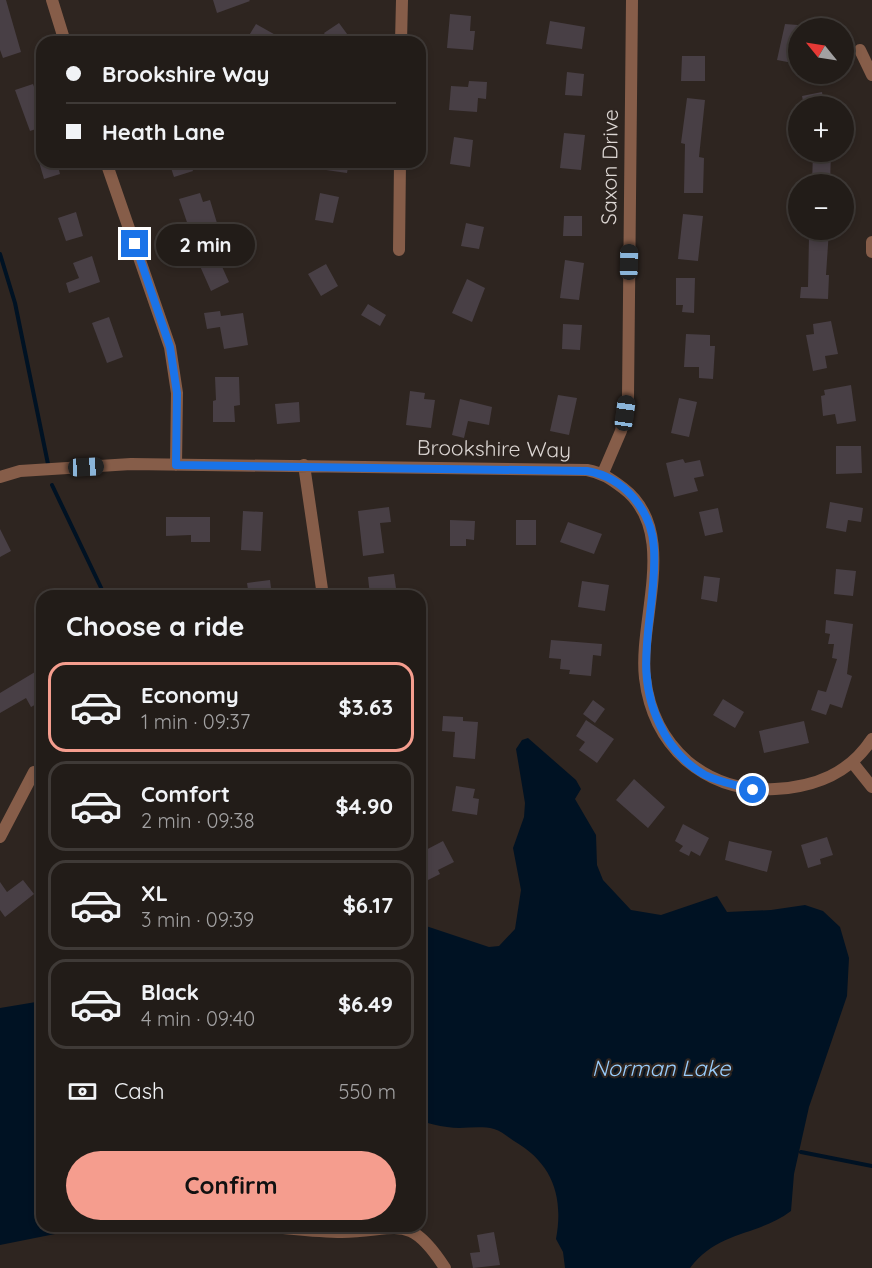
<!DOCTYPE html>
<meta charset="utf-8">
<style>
body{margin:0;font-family:Quicksand,sans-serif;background:#2a2521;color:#f1f3f6;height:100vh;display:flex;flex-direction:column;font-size:22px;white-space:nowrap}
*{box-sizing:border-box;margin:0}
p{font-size:20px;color:#a2a1a2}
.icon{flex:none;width:33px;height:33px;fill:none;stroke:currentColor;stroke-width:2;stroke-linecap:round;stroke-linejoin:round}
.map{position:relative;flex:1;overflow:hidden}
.details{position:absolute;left:36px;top:590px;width:390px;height:642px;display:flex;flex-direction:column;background:#221c18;border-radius:18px;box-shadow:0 3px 9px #0003,0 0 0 2px #3f3a37}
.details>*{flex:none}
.banner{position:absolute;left:36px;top:36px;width:390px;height:132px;border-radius:18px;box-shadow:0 3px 9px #0003,0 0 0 2px #3f3a37;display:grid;align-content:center;height:132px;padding:0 30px;background:#221c18}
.needle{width:39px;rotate:300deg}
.controls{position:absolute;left:788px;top:18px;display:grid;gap:12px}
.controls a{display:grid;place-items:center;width:66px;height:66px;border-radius:50%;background:#221c18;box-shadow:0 3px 9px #0003,0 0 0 2px #3f3a37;font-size:30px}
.end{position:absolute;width:27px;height:27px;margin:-14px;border:8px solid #1a73e8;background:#fff;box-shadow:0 0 0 3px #fff}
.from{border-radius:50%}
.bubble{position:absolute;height:42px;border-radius:21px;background:#221c18;box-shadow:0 3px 9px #0003,0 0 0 2px #3f3a37;font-size:20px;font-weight:800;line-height:42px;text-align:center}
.car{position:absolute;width:18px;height:36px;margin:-18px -9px;border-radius:8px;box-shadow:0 0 4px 2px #0007;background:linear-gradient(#222 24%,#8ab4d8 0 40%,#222 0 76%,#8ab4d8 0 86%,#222 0)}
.banner b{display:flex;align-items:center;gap:21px;height:57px;font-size:22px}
.banner b+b{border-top:2px solid #3f3a37}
.banner i{width:15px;height:15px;background:#f1f3f6}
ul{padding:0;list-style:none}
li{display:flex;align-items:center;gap:18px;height:90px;margin:0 12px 9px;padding:0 18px;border:3px solid #3f3a37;border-radius:18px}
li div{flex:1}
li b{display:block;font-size:22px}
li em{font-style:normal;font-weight:800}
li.selected{border-color:#f59d8e}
li>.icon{width:54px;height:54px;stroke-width:1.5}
h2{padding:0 30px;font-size:27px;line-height:72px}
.pay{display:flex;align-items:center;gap:15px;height:66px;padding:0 30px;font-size:22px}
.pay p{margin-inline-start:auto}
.action{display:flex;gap:12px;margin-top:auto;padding:12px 30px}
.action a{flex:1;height:69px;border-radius:36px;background:#f59d8e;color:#111;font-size:24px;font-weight:800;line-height:69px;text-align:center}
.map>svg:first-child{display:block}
.water{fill:#001223}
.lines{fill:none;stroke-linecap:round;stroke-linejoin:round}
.stream{stroke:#001223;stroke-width:4}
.building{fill:#483f45}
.minor{stroke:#865d49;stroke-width:12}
.route{stroke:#1a73e8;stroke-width:8}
.labels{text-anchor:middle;stroke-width:4.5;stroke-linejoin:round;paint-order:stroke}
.street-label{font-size:21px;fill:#dcd6d3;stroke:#2e2520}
.water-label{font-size:22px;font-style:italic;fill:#99cdfc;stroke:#2e2520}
</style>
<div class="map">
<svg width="872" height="1268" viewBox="0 0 872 1268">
<rect width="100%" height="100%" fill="#2e2520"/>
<path class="water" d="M 528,738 L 576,780 L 581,789 L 575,799 L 596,835 L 597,865 L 603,880 L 631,910 L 661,915 L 717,896 L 727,912 L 771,910 L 805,905 L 823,911 L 840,927 L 849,958 L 847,996 L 809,1107 L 794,1174 L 791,1211 C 756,1237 719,1230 690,1268 L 565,1268 L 563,1252 L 556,1239 C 564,1196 552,1163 514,1141 C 508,1137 501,1131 494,1129 C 478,1125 463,1130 447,1127 C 438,1126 429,1123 420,1121 L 420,928 L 426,926 L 489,947 L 499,946 L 515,929 L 521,890 L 513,848 L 524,817 L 525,803 L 516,749 L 522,740 Z
M 42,1001 L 42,1226 L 71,1226 L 55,1234 L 0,1245 L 0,1008 Z"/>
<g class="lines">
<path class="stream" d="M 0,254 L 15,303 L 48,464
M 52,485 L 105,596
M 801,1152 L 872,1166"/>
</g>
<path class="building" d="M 0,0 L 6,0 L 21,52 L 3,58 L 0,50 Z
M 213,0 L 249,0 L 250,1 L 217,13 Z
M 450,14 L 471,16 L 470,31 L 475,31 L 473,50 L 447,48 Z
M 550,21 L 585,27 L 582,49 L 546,44 Z
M 339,23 L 353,42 L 330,42 L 324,33 Z
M 256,24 L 288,42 L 245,42 Z
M 785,24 L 798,25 L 798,64 L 777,60 Z
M 682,56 L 705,56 L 705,81 L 681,81 Z
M 567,72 L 584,74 L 582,96 L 565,95 Z
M 469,81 L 487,82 L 486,99 L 478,98 L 477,112 L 449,110 L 451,86 L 468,87 Z
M 33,84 L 42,108 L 42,127 L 30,131 L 15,90 Z
M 822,92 L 824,106 L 804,106 L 802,96 Z
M 687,98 L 705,100 L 699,157 L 704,158 L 703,193 L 684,193 L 685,144 L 681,143 Z
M 564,133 L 585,135 L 581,170 L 560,168 Z
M 454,137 L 473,140 L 470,167 L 450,164 Z
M 813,152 L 831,152 L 830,184 L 812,184 Z
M 39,162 L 57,162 L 60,174 L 44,179 Z
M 169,162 L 190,162 L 193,171 L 174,177 Z
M 312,162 L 349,162 L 347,173 L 312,168 Z
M 200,193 L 203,202 L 210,200 L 220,233 L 206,238 L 202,227 L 190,231 L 179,199 Z
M 320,193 L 339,197 L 333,223 L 315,220 Z
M 76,212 L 83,236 L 66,241 L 58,218 Z
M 683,214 L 703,216 L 698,261 L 678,259 Z
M 564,216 L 582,216 L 582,236 L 563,236 Z
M 466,223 L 484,227 L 479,249 L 461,246 Z
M 813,230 L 829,230 L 826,275 L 829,275 L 828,299 L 800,298 L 801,287 L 808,287 L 809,237 L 813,237 Z
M 214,249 L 229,282 L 211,291 L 196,257 Z
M 92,256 L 100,282 L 69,293 L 66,283 L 79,278 L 73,263 Z
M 565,260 L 584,263 L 579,300 L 560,298 Z
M 326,264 L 338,286 L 321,296 L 308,274 Z
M 676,278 L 695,278 L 694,313 L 682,312 L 683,305 L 676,305 Z
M 467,279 L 485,288 L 472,322 L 452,313 Z
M 368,304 L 386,315 L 380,326 L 361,315 Z
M 220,311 L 221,316 L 243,313 L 248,345 L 224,349 L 220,327 L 207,329 L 204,313 Z
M 109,317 L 123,357 L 107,363 L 92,323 Z
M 831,321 L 838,354 L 825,356 L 827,368 L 813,371 L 806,335 L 814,334 L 813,324 Z
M 563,324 L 582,325 L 580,350 L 562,349 Z
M 686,334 L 710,335 L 710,346 L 715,346 L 713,379 L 699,378 L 699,367 L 684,367 Z
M 215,377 L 239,377 L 240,405 L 234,406 L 235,422 L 213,422 L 213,401 L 216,400 Z
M 851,385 L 856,421 L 837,424 L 835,414 L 823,416 L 821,396 L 825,395 L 824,390 Z
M 410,391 L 425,393 L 424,399 L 435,400 L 431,428 L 406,425 Z
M 558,395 L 577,398 L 569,435 L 550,431 Z
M 679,398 L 697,402 L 689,437 L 671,433 Z
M 460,399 L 492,407 L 489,425 L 468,421 L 464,438 L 452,435 Z
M 299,402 L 300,422 L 277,424 L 275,404 Z
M 836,446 L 861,446 L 862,473 L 836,474 Z
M 683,459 L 685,463 L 700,460 L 704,476 L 694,478 L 698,491 L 674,497 L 666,463 Z
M 830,502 L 863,508 L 861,522 L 848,520 L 846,532 L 826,528 Z
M 389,507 L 391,522 L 380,523 L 384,553 L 363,556 L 358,511 Z
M 718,508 L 723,532 L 705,536 L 699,512 Z
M 243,511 L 263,512 L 261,551 L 241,550 Z
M 166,517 L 210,517 L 210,542 L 191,542 L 191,535 L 166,536 Z
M 450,520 L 475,521 L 474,540 L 466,539 L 466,546 L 450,546 Z
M 516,520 L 536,520 L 536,545 L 516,545 Z
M 568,522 L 602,534 L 594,554 L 560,542 Z
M 0,529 L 11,551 L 0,557 Z
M 836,569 L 856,571 L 853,596 L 834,594 Z
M 394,574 L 396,588 L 390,589 L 391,596 L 370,596 L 368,577 Z
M 704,576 L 720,578 L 717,602 L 701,599 Z
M 270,580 L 272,596 L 249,596 L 247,583 Z
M 582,581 L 609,585 L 605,611 L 578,607 Z
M 826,620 L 853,624 L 847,674 L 852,676 L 842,708 L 830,704 L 826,715 L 811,710 L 818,690 L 826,692 L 837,659 L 832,658 L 834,644 L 828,644 L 830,634 L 825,633 Z
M 551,640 L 602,644 L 601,656 L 593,655 L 591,676 L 569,674 L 570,670 L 560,669 L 561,659 L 549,658 Z
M 35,672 L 42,685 L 42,701 L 31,707 L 26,698 L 0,713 L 0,693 Z
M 723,699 L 744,712 L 735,728 L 713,715 Z
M 593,700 L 605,709 L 595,723 L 583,714 Z
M 443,716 L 463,717 L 463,721 L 478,722 L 475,759 L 453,757 L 455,732 L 442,731 Z
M 586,720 L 614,739 L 597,763 L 579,750 L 585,742 L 576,736 Z
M 804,721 L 809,743 L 764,753 L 759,731 Z
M 634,779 L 665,807 L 648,828 L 616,800 Z
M 456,786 L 475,789 L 473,798 L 479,799 L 477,815 L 452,811 Z
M 683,824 L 709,838 L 700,856 L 691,851 L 689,856 L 679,851 L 683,846 L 675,841 Z
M 827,837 L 833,855 L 820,859 L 821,864 L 808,868 L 801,845 Z
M 443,841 L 454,862 L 438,870 L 440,874 L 420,884 L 420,853 Z
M 729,841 L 772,851 L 767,872 L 725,860 Z
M 23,880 L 34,894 L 5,917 L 0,910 L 0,882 L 7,892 Z
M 494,1232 L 500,1265 L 473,1268 L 470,1253 L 480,1252 L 477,1235 Z"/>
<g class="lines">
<path class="minor" d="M 52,0 L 65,42
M 401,42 L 402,0
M 860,50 L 872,75
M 106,162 L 170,347 L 177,393 L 176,465
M 872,242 L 872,252
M 399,250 L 400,162
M 304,465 L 323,596
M 603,473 L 621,431 L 628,397 L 632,0
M 0,477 L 20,471 L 131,464 L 587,470 C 603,473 611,479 623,488 C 680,531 638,620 645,678 C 649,711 662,739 687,761 C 712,782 743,791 775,789 C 815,787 849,774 872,739
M 852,762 L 872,787
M 0,837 L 34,772
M 272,1227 C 295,1229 319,1232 342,1232 C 399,1231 409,1212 445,1268"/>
</g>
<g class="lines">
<path class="route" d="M 135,244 L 170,347 L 177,393 L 176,465 L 587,471 C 624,477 652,511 654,548 C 658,614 628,669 664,733 C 672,748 688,766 705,775 C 719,782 737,785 753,790"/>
</g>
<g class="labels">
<g class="street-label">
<text transform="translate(610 167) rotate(-89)" y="7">Saxon Drive</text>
<text transform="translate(494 449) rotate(1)" y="7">Brookshire Way</text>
</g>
<g class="water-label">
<text x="661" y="1076">Norman Lake</text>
</g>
</g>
</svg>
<div class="controls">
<a><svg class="needle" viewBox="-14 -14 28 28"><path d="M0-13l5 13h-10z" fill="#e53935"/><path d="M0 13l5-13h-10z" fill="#a2a1a2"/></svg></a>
<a>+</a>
<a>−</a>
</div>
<i class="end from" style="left:753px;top:790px"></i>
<i class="end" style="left:135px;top:244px"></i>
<div class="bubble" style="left:156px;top:224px;width:99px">2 min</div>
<i class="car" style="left:629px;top:262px;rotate:1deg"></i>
<i class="car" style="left:625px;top:413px;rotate:8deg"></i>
<i class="car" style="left:86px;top:467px;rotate:87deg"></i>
<div class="banner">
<b><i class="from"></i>Brookshire Way</b>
<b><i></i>Heath Lane</b>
</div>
<section class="details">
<h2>Choose a ride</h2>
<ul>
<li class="selected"><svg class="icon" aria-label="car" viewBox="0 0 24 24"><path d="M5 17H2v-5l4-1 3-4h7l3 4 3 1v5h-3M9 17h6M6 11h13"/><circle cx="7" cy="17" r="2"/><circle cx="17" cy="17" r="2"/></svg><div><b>Economy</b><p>1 min · 09:37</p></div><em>$3.63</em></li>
<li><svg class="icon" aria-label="car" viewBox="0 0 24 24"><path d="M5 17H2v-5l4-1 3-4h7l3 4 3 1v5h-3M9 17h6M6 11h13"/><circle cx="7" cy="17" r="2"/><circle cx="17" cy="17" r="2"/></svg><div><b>Comfort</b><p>2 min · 09:38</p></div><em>$4.90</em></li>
<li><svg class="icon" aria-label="car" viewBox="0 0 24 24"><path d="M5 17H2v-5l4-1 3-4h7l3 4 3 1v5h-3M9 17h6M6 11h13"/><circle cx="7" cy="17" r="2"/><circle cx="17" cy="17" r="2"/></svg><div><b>XL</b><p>3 min · 09:39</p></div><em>$6.17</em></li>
<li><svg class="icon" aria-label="car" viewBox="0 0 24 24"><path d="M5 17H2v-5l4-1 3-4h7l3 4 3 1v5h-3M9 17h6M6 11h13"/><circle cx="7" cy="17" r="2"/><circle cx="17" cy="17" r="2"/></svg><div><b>Black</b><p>4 min · 09:40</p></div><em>$6.49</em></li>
</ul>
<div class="pay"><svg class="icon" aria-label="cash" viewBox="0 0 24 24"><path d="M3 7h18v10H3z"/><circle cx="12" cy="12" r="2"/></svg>Cash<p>550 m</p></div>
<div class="action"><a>Confirm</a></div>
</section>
</div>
